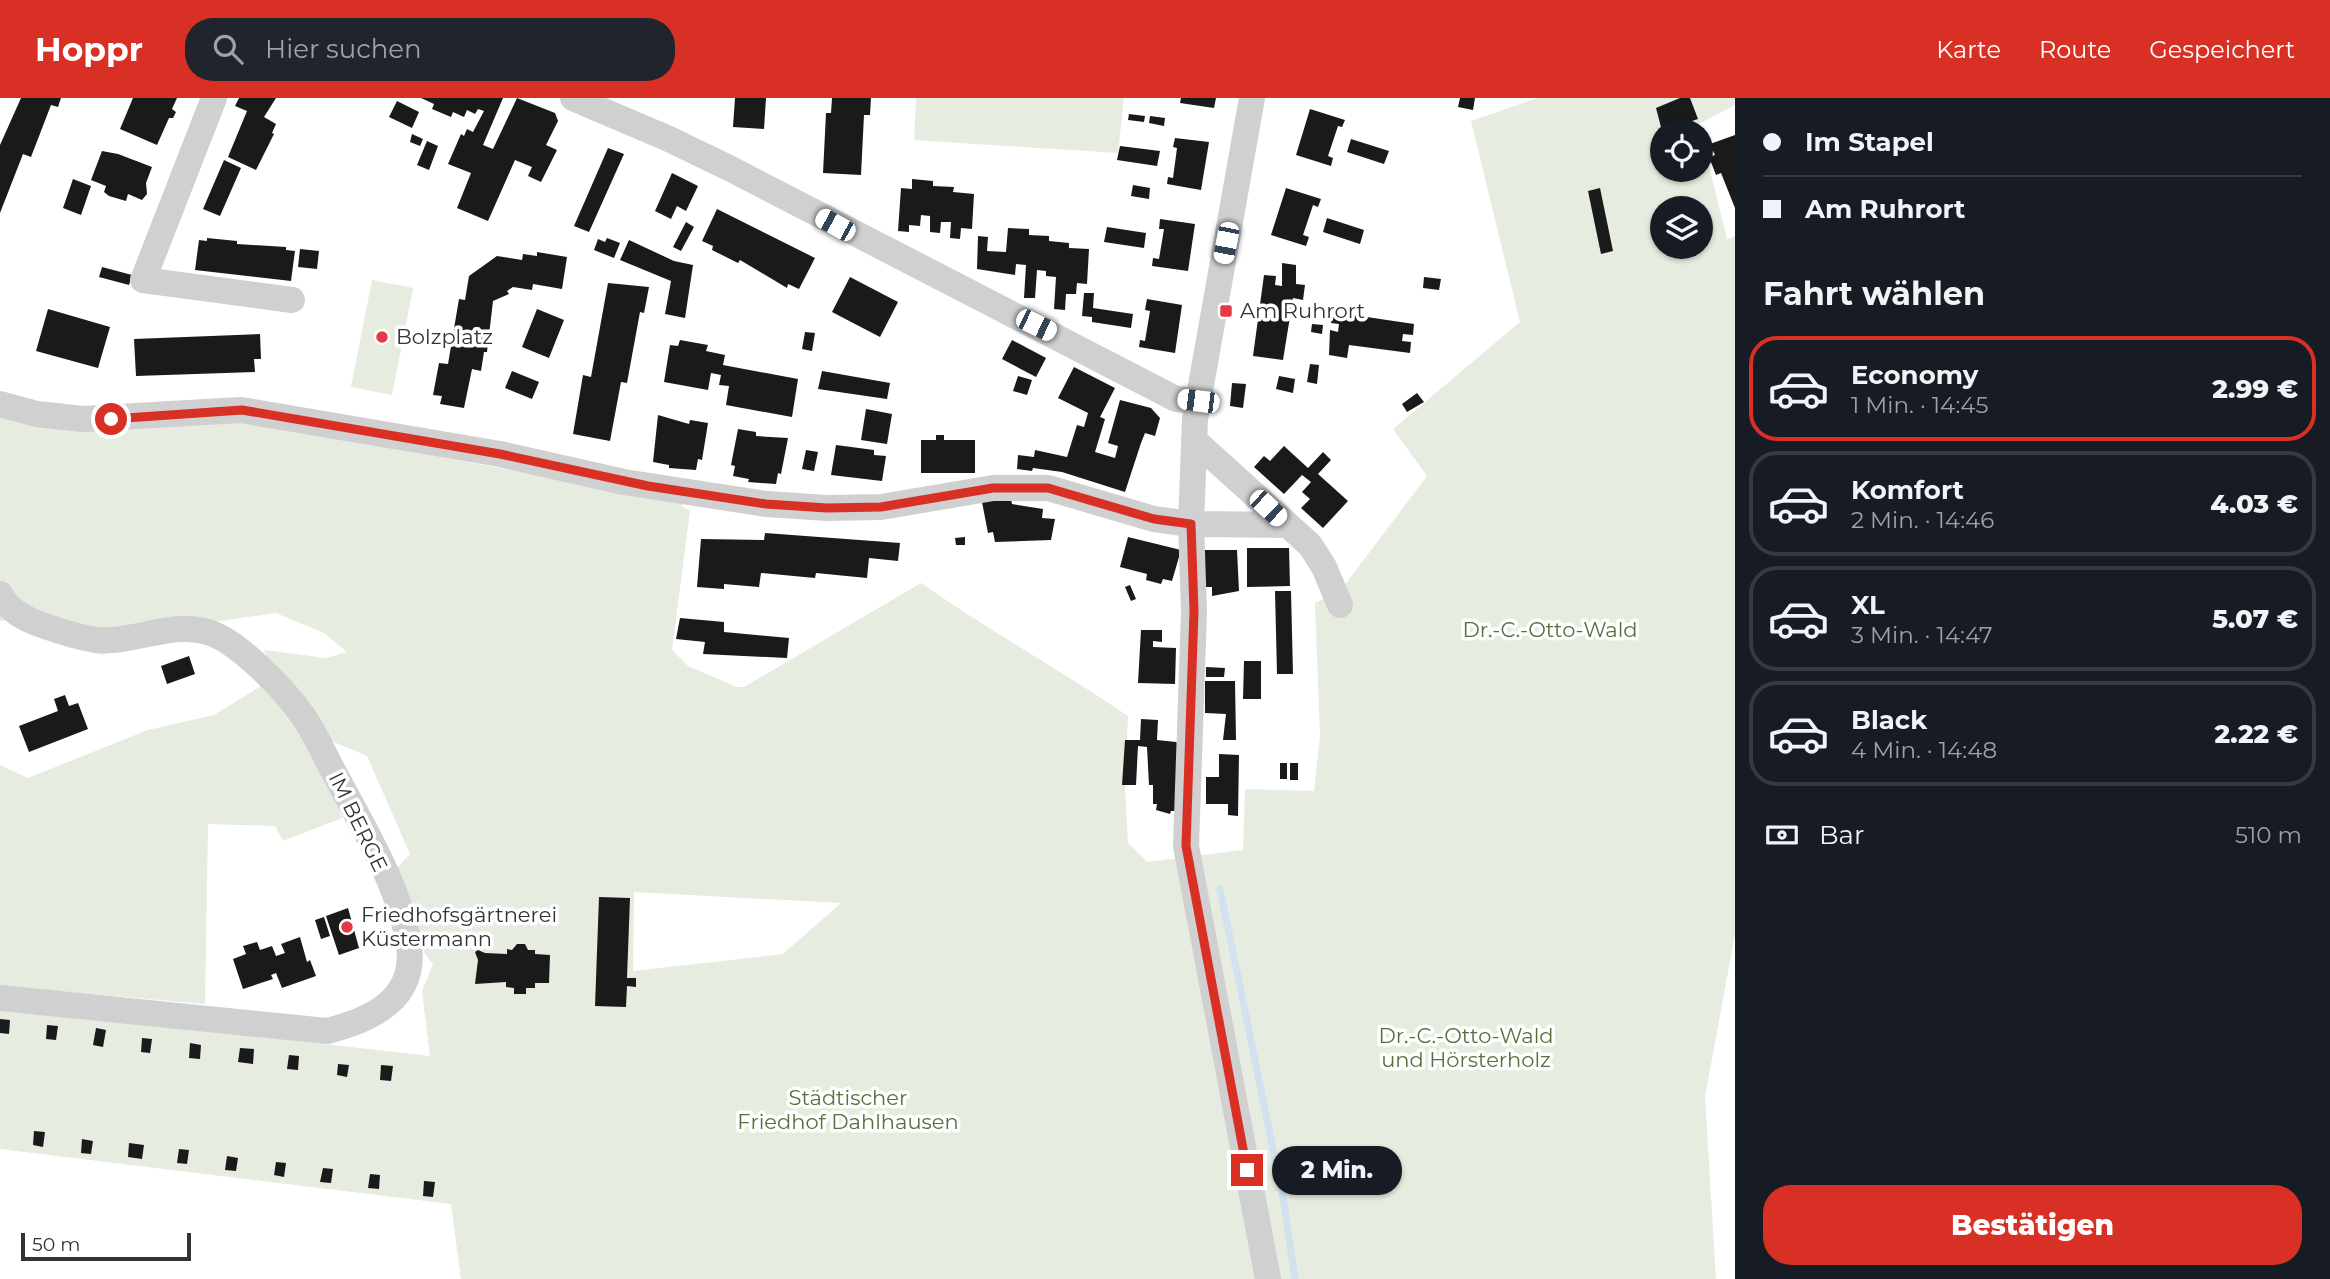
<!DOCTYPE html>
<html lang="de">
<meta charset="utf-8">
<style>
body{margin:0;font-family:Montserrat,sans-serif;background:#20242c;color:#f1f3f6;height:100vh;display:flex;flex-direction:column;font-size:26px;white-space:nowrap}
*{box-sizing:border-box;margin:0}
p{font-size:23px;color:#9ea1a6}
.icon{flex:none;width:38px;height:38px;fill:none;stroke:currentColor;stroke-width:2;stroke-linecap:round;stroke-linejoin:round}
.map{position:relative;flex:1;overflow:hidden}
.sheet{display:flex;flex-direction:column;background:#171b24;width:595px}
.sheet>*{flex:none}
.guide{display:grid;align-content:center;height:154px;padding:0 28px;background:#171b24}
.fabs{position:absolute;left:1650px;top:21px;display:grid;gap:14px}
.fabs a{display:grid;place-items:center;width:63px;height:63px;border-radius:50%;background:#171b24;box-shadow:0 2px 5px #0004;font-size:35px}
.scale{position:absolute;left:21px;bottom:18px;width:170px;box-sizing:border-box;padding-left:7px;border:4px solid #333;border-top:0;font-size:19px;line-height:24px;white-space:nowrap;color:#333;-webkit-text-stroke:5px #fff;paint-order:stroke}
.end{position:absolute;width:32px;height:32px;margin:-16px;border:9px solid #d93025;background:#fff;box-shadow:0 0 0 4px #fff}
.from{border-radius:50%}
.bubble{position:absolute;height:49px;border-radius:24px;background:#171b24;box-shadow:0 2px 5px #0004;font-size:23px;font-weight:800;line-height:49px;text-align:center}
.car{position:absolute;width:21px;height:42px;margin:-21px -10px;border-radius:9px;box-shadow:0 0 5px 2px #0007;background:linear-gradient(#fff 24%,#345 0 40%,#fff 0 76%,#345 0 86%,#fff 0)}
.guide b{display:flex;align-items:center;gap:24px;height:66px;font-size:26px}
.guide b+b{border-top:2px solid #363941}
.guide i{width:18px;height:18px;background:#f1f3f6}
ul{padding:0;list-style:none}
li{display:flex;align-items:center;gap:21px;height:105px;margin:0 14px 10px;padding:0 14px;border:4px solid #363941;border-radius:28px}
li div{flex:1}
li b{display:block;font-size:26px}
li em{font-style:normal;font-weight:800}
li.active{border-color:#d93025}
li>.icon{width:63px;height:63px;stroke-width:1.5}
h2{padding:0 28px;font-size:32px;line-height:84px}
.pay{display:flex;align-items:center;gap:18px;height:77px;padding:0 28px;font-size:26px}
.pay p{margin-inline-start:auto}
.button{display:flex;gap:14px;margin-top:auto;padding:14px 28px}
.button a{flex:1;height:80px;border-radius:28px;background:#d93025;color:#fff;font-size:28px;font-weight:800;line-height:80px;text-align:center}
header{display:flex;align-items:center;gap:42px;box-sizing:border-box;height:98px;padding:0 35px;background:#d93025;color:#fff}
header strong{font-size:33px}
nav{display:flex;gap:38px;margin-inline-start:auto;font-size:24px}
.search{width:490px;height:63px;background:#20242c;display:flex;align-items:center;gap:18px;box-sizing:border-box;padding:0 24px;border-radius:28px;color:#9ea1a6;font-size:26px}
main{display:flex;flex:1;min-height:0}
.map>svg:first-child{display:block}
.green{fill:#e6ecdf;fill-rule:evenodd}
.lines{fill:none;stroke-linecap:round;stroke-linejoin:round}
.stream{stroke:#cfe2ee;stroke-width:7}
.building{fill:#1a1a1a}
.minor{stroke:#d0d0d0;stroke-width:26}
.route{stroke:#d93025;stroke-width:9}
.poi-dot{fill:#e63946;stroke:#fff;stroke-width:2.5}
.labels{text-anchor:middle;stroke-width:7;stroke-linejoin:round;paint-order:stroke}
.poi-label{font-size:21px;fill:#333;stroke:#fff;text-anchor:start}
.park-label{font-size:21px;fill:#56703f;stroke:#fff}
.street-label{font-size:21px;fill:#333;stroke:#fff}
</style>
<header>
<strong>Hoppr</strong>
<div class="search"><svg class="icon" aria-label="search" viewBox="0 0 24 24"><circle cx="10" cy="10" r="6"/><path d="M15 15l6 6"/></svg>Hier suchen</div>
<nav><a>Karte</a><a>Route</a><a>Gespeichert</a></nav>
</header>
<main>
<div class="map">
<svg width="1735" height="1181" viewBox="0 0 1735 1181">
<rect width="100%" height="100%" fill="#fff"/>
<path class="green" d="M 916,0 L 1124,0 L 1118,55 L 914,42 Z
M 1538,0 L 1735,0 L 1735,7 L 1699,26 L 1700,33 L 1662,33 L 1662,72 L 1701,72 L 1701,35 L 1727,141 L 1735,138 L 1735,836 L 1705,999 L 1716,1181 L 461,1181 L 451,1106 L 0,1051 L 0,909 L 430,958 L 422,893 L 433,866 L 425,856 L 396,771 L 410,756 L 367,658 L 308,633 L 342,720 L 283,743 L 275,728 L 208,726 L 205,906 L 0,888 L 0,667 L 28,680 L 148,632 L 214,617 L 274,580 L 264,552 L 326,560 L 347,554 L 324,535 L 276,515 L 220,523 L 185,523 L 154,541 L 102,557 L 65,548 L 7,522 L 0,523 L 0,315 L 242,323 L 682,403 L 683,409 L 690,413 L 672,552 L 688,568 L 737,589 L 744,589 L 921,485 C 988,532 1060,572 1128,618 L 1125,690 L 1128,745 L 1147,764 L 1243,752 L 1245,691 L 1314,693 L 1320,637 L 1315,505 L 1341,492 L 1427,378 L 1393,331 L 1520,224 L 1471,23 ZM 1662,110 L 1701,110 L 1701,149 L 1662,149 ZM 634,794 L 841,805 L 783,856 L 633,873 Z
M 372,182 L 413,190 L 392,297 L 351,289 Z"/>
<g class="lines">
<path class="stream" d="M 1220,791 L 1284,1105 L 1295,1181"/>
</g>
<path class="building" d="M 21,0 L 61,0 L 58,9 L 51,7 L 31,59 L 23,56 L 0,115 L 0,47 Z
M 133,0 L 177,0 L 172,11 L 176,14 L 173,20 L 169,20 L 157,47 L 120,31 Z
M 239,0 L 276,0 L 264,19 L 276,26 L 272,35 L 274,36 L 256,72 L 228,59 L 247,13 L 235,8 Z
M 421,0 L 503,0 L 483,47 L 493,51 L 517,0 L 555,15 L 558,23 L 546,47 L 557,52 L 541,84 L 528,78 L 532,69 L 515,62 L 488,123 L 457,110 L 471,75 L 448,66 L 461,36 L 464,38 L 467,31 L 473,34 L 484,13 L 478,11 L 475,16 L 467,12 L 464,19 L 453,14 L 451,19 L 432,11 L 434,6 Z
M 735,0 L 766,0 L 764,31 L 733,29 Z
M 832,0 L 871,0 L 870,17 L 864,17 L 861,77 L 823,75 L 826,15 L 831,15 Z
M 1181,0 L 1216,0 L 1214,10 L 1180,5 Z
M 1460,0 L 1475,0 L 1473,12 L 1458,9 Z
M 1680,0 L 1690,0 L 1698,21 L 1662,33 L 1656,10 Z
M 397,3 L 419,14 L 412,30 L 389,19 Z
M 1310,11 L 1345,22 L 1342,29 L 1338,28 L 1328,58 L 1333,60 L 1331,68 L 1296,57 Z
M 1129,16 L 1145,18 L 1144,24 L 1128,22 Z
M 1150,18 L 1165,20 L 1164,28 L 1149,25 Z
M 412,36 L 423,41 L 420,48 L 410,44 Z
M 1735,37 L 1735,110 L 1721,75 L 1716,77 L 1709,59 L 1715,57 L 1710,46 Z
M 1175,40 L 1209,44 L 1201,92 L 1167,86 L 1168,79 L 1173,80 L 1177,50 L 1173,49 Z
M 1351,41 L 1389,53 L 1384,66 L 1347,54 Z
M 427,43 L 438,48 L 429,72 L 417,67 Z
M 1120,48 L 1160,53 L 1157,68 L 1117,62 Z
M 608,50 L 624,56 L 589,134 L 574,128 Z
M 102,53 L 118,56 L 152,69 L 146,85 L 147,96 L 142,102 L 128,96 L 126,103 L 109,98 L 104,94 L 106,88 L 91,82 Z
M 224,62 L 241,70 L 220,118 L 203,111 Z
M 672,75 L 698,88 L 686,113 L 677,108 L 671,121 L 655,113 Z
M 73,81 L 91,88 L 81,117 L 63,110 Z
M 912,81 L 933,83 L 933,88 L 954,89 L 953,94 L 974,96 L 972,131 L 961,130 L 960,141 L 950,140 L 951,124 L 941,124 L 940,135 L 930,134 L 930,118 L 921,117 L 920,128 L 909,127 L 909,134 L 898,133 L 901,90 L 912,91 Z
M 1133,87 L 1150,90 L 1149,101 L 1131,98 Z
M 1286,90 L 1321,101 L 1318,109 L 1313,107 L 1303,137 L 1309,139 L 1306,148 L 1271,137 Z
M 1600,90 L 1613,153 L 1601,156 L 1588,93 Z
M 717,111 L 815,160 L 799,191 L 788,186 L 787,190 L 740,162 L 738,165 L 712,152 L 713,148 L 702,143 Z
M 1327,120 L 1364,132 L 1360,146 L 1323,134 Z
M 1160,121 L 1195,126 L 1188,173 L 1152,168 L 1153,160 L 1159,161 L 1164,131 L 1159,131 Z
M 686,124 L 694,129 L 681,153 L 673,149 Z
M 1107,129 L 1146,135 L 1144,150 L 1104,144 Z
M 1008,130 L 1029,131 L 1029,137 L 1049,138 L 1049,143 L 1069,145 L 1069,150 L 1089,151 L 1087,186 L 1077,185 L 1076,196 L 1066,196 L 1065,212 L 1054,211 L 1056,179 L 1046,178 L 1046,173 L 1037,172 L 1035,200 L 1024,200 L 1026,167 L 1016,166 L 1015,177 L 977,171 L 978,138 L 988,139 L 987,153 L 1006,154 Z
M 207,140 L 237,143 L 237,146 L 286,149 L 286,152 L 295,153 L 291,183 L 195,172 L 199,142 L 207,143 Z
M 607,140 L 620,145 L 614,160 L 594,152 L 598,141 L 605,144 Z
M 629,142 L 674,163 L 693,167 L 685,220 L 665,216 L 671,183 L 620,162 Z
M 300,151 L 319,153 L 317,171 L 298,169 Z
M 537,154 L 567,159 L 562,191 L 533,186 L 532,192 L 513,189 L 507,193 L 509,196 L 493,203 L 487,254 L 484,254 L 481,273 L 472,271 L 464,310 L 440,306 L 442,298 L 433,297 L 439,265 L 448,266 L 459,201 L 465,202 L 469,178 L 497,158 L 522,162 L 523,156 L 537,158 Z
M 1282,165 L 1296,167 L 1296,186 L 1305,187 L 1303,202 L 1293,200 L 1283,262 L 1253,258 L 1264,177 L 1276,178 L 1275,187 L 1282,188 Z
M 102,169 L 132,177 L 129,187 L 99,179 Z
M 850,179 L 898,204 L 880,239 L 832,214 Z
M 1424,179 L 1441,181 L 1439,192 L 1423,190 Z
M 608,185 L 649,189 L 644,215 L 640,214 L 627,285 L 621,284 L 610,343 L 573,336 L 583,277 L 591,279 Z
M 1084,195 L 1094,195 L 1093,210 L 1133,216 L 1131,230 L 1092,224 L 1092,219 L 1082,218 Z
M 1147,201 L 1182,207 L 1175,255 L 1139,249 L 1140,242 L 1145,243 L 1150,213 L 1145,212 Z
M 48,211 L 110,229 L 98,270 L 36,253 Z
M 537,211 L 564,222 L 549,260 L 522,249 Z
M 1333,214 L 1414,226 L 1413,237 L 1403,236 L 1402,243 L 1411,244 L 1410,255 L 1349,247 L 1347,260 L 1329,257 L 1330,232 L 1338,234 L 1339,226 L 1331,225 Z
M 1312,226 L 1323,227 L 1322,236 L 1311,234 Z
M 805,234 L 815,235 L 812,253 L 802,251 Z
M 260,236 L 261,261 L 254,261 L 255,274 L 136,278 L 134,241 Z
M 680,242 L 708,247 L 706,253 L 725,257 L 723,267 L 798,281 L 792,319 L 726,307 L 729,288 L 719,287 L 721,277 L 711,275 L 708,292 L 664,284 L 670,247 L 678,248 Z
M 1012,242 L 1046,260 L 1036,279 L 1002,261 Z
M 1310,266 L 1319,267 L 1317,286 L 1307,284 Z
M 1074,269 L 1115,290 L 1100,319 L 1105,321 L 1095,354 L 1115,360 L 1118,348 L 1108,345 L 1120,302 L 1151,310 L 1160,320 L 1155,338 L 1145,335 L 1141,345 L 1125,394 L 1062,374 L 1033,370 L 1032,373 L 1017,371 L 1018,357 L 1034,359 L 1035,352 L 1067,359 L 1077,327 L 1084,329 L 1088,315 L 1058,300 Z
M 512,273 L 539,284 L 532,301 L 505,290 Z
M 822,273 L 890,285 L 887,301 L 818,291 Z
M 1018,278 L 1032,282 L 1027,297 L 1013,293 Z
M 1279,278 L 1295,281 L 1293,295 L 1276,291 Z
M 1232,285 L 1246,286 L 1243,310 L 1230,308 Z
M 1417,295 L 1424,304 L 1407,314 L 1402,306 Z
M 866,311 L 892,316 L 887,346 L 861,342 Z
M 658,317 L 689,326 L 690,322 L 708,325 L 702,362 L 698,361 L 696,372 L 669,370 L 669,367 L 653,364 Z
M 738,331 L 756,334 L 756,338 L 788,340 L 781,376 L 778,375 L 776,386 L 748,384 L 749,381 L 733,378 L 735,368 L 731,367 Z
M 936,337 L 944,337 L 944,342 L 975,342 L 975,375 L 921,375 L 921,342 L 936,342 Z
M 836,347 L 874,352 L 874,357 L 886,358 L 882,383 L 831,377 Z
M 1284,348 L 1308,370 L 1323,354 L 1331,362 L 1318,376 L 1348,403 L 1323,430 L 1301,410 L 1310,401 L 1302,394 L 1311,384 L 1302,377 L 1284,396 L 1254,369 L 1264,358 L 1270,363 Z
M 806,352 L 818,354 L 814,373 L 802,371 Z
M 1011,400 L 1012,406 L 1043,411 L 1042,420 L 1055,421 L 1051,442 L 995,444 L 993,434 L 988,435 L 982,404 Z
M 765,435 L 900,445 L 898,463 L 869,460 L 867,480 L 816,475 L 815,480 L 761,475 L 759,489 L 724,486 L 724,491 L 697,489 L 701,441 L 764,442 Z
M 965,439 L 965,447 L 956,447 L 955,440 Z
M 1128,439 L 1181,452 L 1172,483 L 1163,481 L 1161,486 L 1146,482 L 1147,476 L 1120,469 Z
M 1247,450 L 1289,450 L 1290,488 L 1247,489 Z
M 1201,452 L 1237,452 L 1239,493 L 1212,498 L 1212,489 L 1202,489 Z
M 1130,487 L 1136,501 L 1131,503 L 1125,489 Z
M 1275,493 L 1291,493 L 1293,576 L 1277,576 Z
M 680,520 L 724,524 L 724,534 L 789,540 L 787,560 L 703,556 L 705,544 L 676,541 Z
M 1141,532 L 1162,532 L 1162,544 L 1153,543 L 1153,549 L 1176,550 L 1175,586 L 1138,585 Z
M 189,558 L 195,576 L 167,586 L 161,568 Z
M 1244,563 L 1261,563 L 1261,601 L 1243,601 Z
M 1206,569 L 1225,570 L 1224,579 L 1206,579 Z
M 1205,583 L 1235,583 L 1236,642 L 1223,642 L 1226,616 L 1205,615 Z
M 65,597 L 69,608 L 78,605 L 88,631 L 29,654 L 19,628 L 58,613 L 54,601 Z
M 1141,621 L 1158,622 L 1157,642 L 1176,644 L 1180,647 L 1176,713 L 1171,713 L 1170,716 L 1156,712 L 1157,706 L 1153,706 L 1153,687 L 1149,687 L 1147,649 L 1138,648 L 1136,687 L 1122,687 L 1125,642 L 1140,642 Z
M 1219,656 L 1239,657 L 1238,718 L 1228,717 L 1228,706 L 1206,706 L 1206,679 L 1219,679 Z
M 1280,665 L 1287,665 L 1287,681 L 1280,681 Z
M 1290,665 L 1298,665 L 1298,682 L 1290,682 Z
M 599,799 L 630,800 L 627,880 L 636,880 L 636,889 L 627,888 L 626,909 L 595,908 Z
M 348,810 L 359,850 L 339,857 L 326,818 Z
M 324,819 L 330,838 L 321,841 L 315,822 Z
M 300,839 L 307,864 L 310,862 L 316,878 L 282,890 L 276,875 L 271,877 L 273,881 L 243,891 L 233,861 L 246,856 L 243,848 L 257,844 L 260,852 L 272,848 L 276,858 L 285,855 L 281,846 Z
M 517,846 L 525,846 L 528,852 L 535,852 L 535,856 L 550,857 L 549,885 L 535,885 L 535,890 L 526,890 L 526,896 L 514,896 L 514,890 L 506,889 L 506,884 L 475,886 L 478,862 L 475,854 L 478,852 L 485,855 L 507,856 L 507,851 L 512,852 Z
M 0,921 L 10,922 L 9,936 L 0,935 Z
M 47,927 L 58,928 L 56,942 L 46,941 Z
M 96,930 L 106,932 L 103,949 L 93,947 Z
M 142,940 L 152,941 L 150,955 L 141,954 Z
M 190,945 L 201,947 L 200,961 L 189,960 Z
M 240,950 L 254,951 L 253,966 L 238,964 Z
M 289,957 L 299,958 L 298,972 L 287,971 Z
M 338,966 L 349,967 L 347,979 L 337,977 Z
M 381,967 L 393,968 L 391,983 L 380,982 Z
M 34,1033 L 45,1034 L 43,1049 L 33,1047 Z
M 82,1041 L 93,1043 L 91,1056 L 81,1055 Z
M 129,1045 L 144,1047 L 142,1061 L 128,1059 Z
M 179,1051 L 189,1052 L 187,1066 L 177,1065 Z
M 227,1058 L 238,1060 L 236,1073 L 225,1072 Z
M 276,1064 L 286,1065 L 284,1079 L 274,1077 Z
M 323,1070 L 333,1071 L 331,1085 L 320,1084 Z
M 370,1076 L 380,1077 L 379,1091 L 368,1090 Z
M 424,1083 L 435,1084 L 433,1099 L 423,1098 Z"/>
<g class="lines">
<path class="minor" d="M 214,0 L 143,182 L 292,202
M 573,0 L 669,41 L 731,71 L 1176,301 L 1198,303
M 1252,0 L 1195,321 L 1191,426 L 1194,513 L 1186,748 L 1268,1181
M 0,306 L 37,316 L 83,321 L 241,312 L 500,356 L 624,384 L 766,406 L 827,410 L 881,409 L 993,390 L 1048,390 L 1154,421 L 1191,426 L 1286,427
M 1194,342 L 1310,447 L 1324,469 L 1340,507
M 0,496 C 9,513 25,521 42,527 C 59,533 79,540 98,542 C 134,545 172,523 208,534 C 238,543 285,592 303,618 C 316,636 325,659 336,678 C 364,731 400,789 409,848 C 416,901 372,922 327,933 L 0,900"/>
</g>
<g class="lines">
<path class="route" d="M 111,321 L 242,312 L 500,356 L 648,388 L 766,406 L 827,410 L 881,409 L 993,390 L 1048,390 L 1154,421 L 1191,426 L 1194,513 L 1186,748 L 1247,1072"/>
</g>
<g class="poi-dot">
<rect x="1219" y="206" width="14" height="14" rx="3.5"/>
<circle cx="382" cy="239" r="7"/>
<circle cx="347" cy="829" r="7"/>
</g>
<g class="labels">
<g class="poi-label">
<text x="1240" y="220">Am Ruhrort</text>
<text x="396" y="246">Bolzplatz</text>
<text x="361" y="824">Friedhofsgärtnerei<tspan x="361" dy="24">Küstermann</tspan></text>
</g>
<g class="park-label">
<text x="1550" y="539">Dr.-C.-Otto-Wald</text>
<text x="1466" y="945">Dr.-C.-Otto-Wald<tspan x="1466" dy="24">und Hörsterholz</tspan></text>
<text x="848" y="1007">Städtischer<tspan x="848" dy="24">Friedhof Dahlhausen</tspan></text>
</g>
<g class="street-label">
<text transform="translate(358 724) rotate(64)" y="7">IM BERGE</text>
</g>
</g>
</svg>
<div class="fabs">
<a><svg class="icon" aria-label="locate" viewBox="0 0 24 24"><circle cx="12" cy="12" r="6"/><path d="M12 2v4M12 18v4M2 12h4M18 12h4"/></svg></a>
<a><svg class="icon" aria-label="layers" viewBox="0 0 24 24"><path d="M12 4l9 5-9 5-9-5zM3 14l9 5 9-5"/></svg></a>
</div>
<div class="scale">50 m</div>
<i class="end from" style="left:111px;top:321px"></i>
<i class="end" style="left:1247px;top:1072px"></i>
<div class="bubble" style="left:1272px;top:1048px;width:130px">2 Min.</div>
<i class="car" style="left:835px;top:127px;rotate:299deg"></i>
<i class="car" style="left:1226px;top:145px;rotate:191deg"></i>
<i class="car" style="left:1036px;top:227px;rotate:116deg"></i>
<i class="car" style="left:1198px;top:303px;rotate:277deg"></i>
<i class="car" style="left:1268px;top:410px;rotate:133deg"></i>
</div>
<section class="sheet">
<div class="guide">
<b><i class="from"></i>Im Stapel</b>
<b><i></i>Am Ruhrort</b>
</div>
<h2>Fahrt wählen</h2>
<ul>
<li class="active"><svg class="icon" aria-label="car" viewBox="0 0 24 24"><path d="M5 17H2v-5l4-1 3-4h7l3 4 3 1v5h-3M9 17h6M6 11h13"/><circle cx="7" cy="17" r="2"/><circle cx="17" cy="17" r="2"/></svg><div><b>Economy</b><p>1 Min. · 14:45</p></div><em>2.99 €</em></li>
<li><svg class="icon" aria-label="car" viewBox="0 0 24 24"><path d="M5 17H2v-5l4-1 3-4h7l3 4 3 1v5h-3M9 17h6M6 11h13"/><circle cx="7" cy="17" r="2"/><circle cx="17" cy="17" r="2"/></svg><div><b>Komfort</b><p>2 Min. · 14:46</p></div><em>4.03 €</em></li>
<li><svg class="icon" aria-label="car" viewBox="0 0 24 24"><path d="M5 17H2v-5l4-1 3-4h7l3 4 3 1v5h-3M9 17h6M6 11h13"/><circle cx="7" cy="17" r="2"/><circle cx="17" cy="17" r="2"/></svg><div><b>XL</b><p>3 Min. · 14:47</p></div><em>5.07 €</em></li>
<li><svg class="icon" aria-label="car" viewBox="0 0 24 24"><path d="M5 17H2v-5l4-1 3-4h7l3 4 3 1v5h-3M9 17h6M6 11h13"/><circle cx="7" cy="17" r="2"/><circle cx="17" cy="17" r="2"/></svg><div><b>Black</b><p>4 Min. · 14:48</p></div><em>2.22 €</em></li>
</ul>
<div class="pay"><svg class="icon" aria-label="cash" viewBox="0 0 24 24"><path d="M3 7h18v10H3z"/><circle cx="12" cy="12" r="2"/></svg>Bar<p>510 m</p></div>
<div class="button"><a>Bestätigen</a></div>
</section>
</main>
